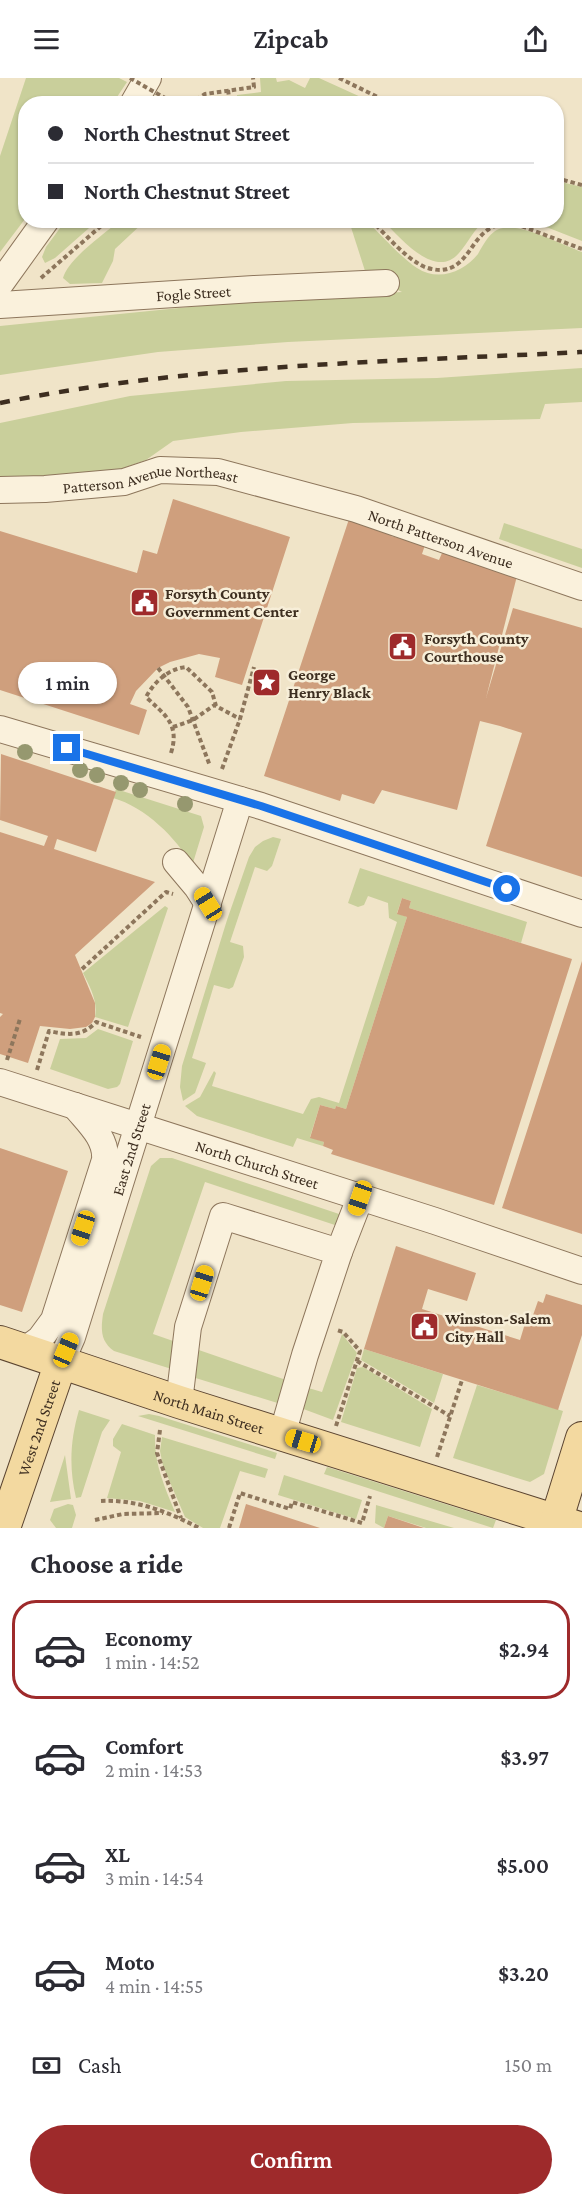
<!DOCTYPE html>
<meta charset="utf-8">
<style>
body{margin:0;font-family:"Crimson Pro",serif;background:#f7f7f7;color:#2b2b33;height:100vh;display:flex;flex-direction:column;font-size:22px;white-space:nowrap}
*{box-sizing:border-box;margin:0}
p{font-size:20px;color:#7c7c81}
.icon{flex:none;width:33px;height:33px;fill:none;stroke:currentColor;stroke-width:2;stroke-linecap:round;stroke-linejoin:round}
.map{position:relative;height:1450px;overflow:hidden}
.drawer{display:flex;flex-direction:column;background:#fff;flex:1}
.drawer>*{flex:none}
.guide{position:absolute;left:18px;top:18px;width:546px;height:132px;border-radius:24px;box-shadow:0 2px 4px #0004;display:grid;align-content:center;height:132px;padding:0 30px;background:#fff}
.end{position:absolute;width:27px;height:27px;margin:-14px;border:8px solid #1a73e8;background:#fff;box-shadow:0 0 0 3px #fff}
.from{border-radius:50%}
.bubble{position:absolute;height:42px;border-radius:21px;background:#fff;box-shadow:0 2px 4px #0004;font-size:20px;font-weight:600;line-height:42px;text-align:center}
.car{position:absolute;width:18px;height:36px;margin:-18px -9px;border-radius:8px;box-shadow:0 0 4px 2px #0007;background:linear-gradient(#f5c518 24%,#345 0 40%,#f5c518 0 76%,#345 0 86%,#f5c518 0)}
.guide b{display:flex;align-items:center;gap:21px;height:57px;font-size:22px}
.guide b+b{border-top:2px solid #e1e1e2}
.guide i{width:15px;height:15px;background:#2b2b33}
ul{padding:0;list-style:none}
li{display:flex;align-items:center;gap:18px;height:99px;margin:0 12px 9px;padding:0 18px;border:3px solid transparent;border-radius:24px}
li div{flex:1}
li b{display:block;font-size:22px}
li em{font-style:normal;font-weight:600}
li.current{border-color:#9e2a2b}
li>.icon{width:54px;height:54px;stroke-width:1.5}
h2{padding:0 30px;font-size:27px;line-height:72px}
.pay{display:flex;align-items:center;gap:15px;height:66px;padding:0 30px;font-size:22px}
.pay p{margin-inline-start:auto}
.action{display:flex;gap:12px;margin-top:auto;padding:12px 30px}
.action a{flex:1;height:69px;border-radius:36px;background:#9e2a2b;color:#fff;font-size:24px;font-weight:600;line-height:69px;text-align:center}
header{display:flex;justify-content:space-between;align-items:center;height:78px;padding:0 30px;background:#fff;font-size:27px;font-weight:600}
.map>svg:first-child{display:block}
.green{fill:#c9cf9b}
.building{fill:#cf9f7d}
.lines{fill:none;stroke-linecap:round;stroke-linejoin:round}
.minor-casing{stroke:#8d765c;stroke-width:28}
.major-casing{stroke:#5b4430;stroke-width:34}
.path{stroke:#8d765c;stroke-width:4;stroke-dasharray:4.5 3;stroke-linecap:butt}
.minor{stroke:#faf1dc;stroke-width:26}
.major{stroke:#f3d9a0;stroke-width:32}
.rail{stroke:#3d2e20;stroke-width:4.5;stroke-dasharray:10 10;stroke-linecap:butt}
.path-bridge{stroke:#8d765c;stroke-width:4;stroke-dasharray:4.5 3;stroke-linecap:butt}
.tree{fill:#96986f}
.route{stroke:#1a73e8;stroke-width:8}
.labels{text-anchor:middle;stroke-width:5;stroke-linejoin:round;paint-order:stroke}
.street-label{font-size:16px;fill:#3d2e20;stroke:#f7eed8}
.poi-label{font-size:16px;font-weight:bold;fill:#3d2e20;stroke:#f7eed8;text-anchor:start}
</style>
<header><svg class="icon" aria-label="menu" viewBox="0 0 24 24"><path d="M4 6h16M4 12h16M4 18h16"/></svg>Zipcab<svg class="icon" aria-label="share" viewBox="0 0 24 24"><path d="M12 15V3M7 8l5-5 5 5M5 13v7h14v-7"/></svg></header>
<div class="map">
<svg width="582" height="1450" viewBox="0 0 582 1450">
<rect width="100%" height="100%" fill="#f0e4c8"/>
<path class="green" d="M 26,0 L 119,0 L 127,4 L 113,25 L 26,26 L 25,141 L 0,174 L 0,78 Z
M 260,0 L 276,0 L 277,4 L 289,2 L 305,10 L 310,0 L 319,0 L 374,25 L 237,25 L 237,17 L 261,14 Z
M 557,103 L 582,109 L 582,163 L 531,143 L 556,142 Z
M 66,142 L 97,143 L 55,180 L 45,185 L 42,179 L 46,169 Z
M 119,143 L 145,143 L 115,171 L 113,183 L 102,205 L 70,206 L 63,200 C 69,180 103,157 119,143 Z
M 349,143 L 366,143 C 382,157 399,178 417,190 C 438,204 464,194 478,176 C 484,166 490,152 503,150 C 524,146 562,167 582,174 L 582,250 L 288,264 L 158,274 L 0,297 L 0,248 L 239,224 L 402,214 L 366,196 Z
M 383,143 L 486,143 C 473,151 469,164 459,175 C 435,203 400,159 383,143 Z
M 582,290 L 582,324 L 545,326 L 540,341 L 353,345 L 241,354 L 173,363 L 146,382 L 112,394 L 0,402 L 0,345 L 130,318 L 286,303 L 437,300 Z
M 504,445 L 582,471 L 582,490 L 499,461 Z
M 116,711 L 201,738 L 204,749 L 192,788 C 177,760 145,729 113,720 Z
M 273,759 L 281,761 L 272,788 L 267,793 L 255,789 L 230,864 L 243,868 L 244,879 L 233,909 L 229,911 L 214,907 L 192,980 L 206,985 L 195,1015 L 183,1023 L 180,1009 L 182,988 L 227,842 L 249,779 L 255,769 L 263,763 Z
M 360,790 L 527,844 L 521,865 L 409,830 L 411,823 L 402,820 L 397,835 L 407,839 L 346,1031 L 336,1028 L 335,1031 L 320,1027 L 310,1059 L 324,1064 L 323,1068 L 297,1060 L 293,1069 L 197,1038 L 185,1028 L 200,1019 L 214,993 L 216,995 L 212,1008 L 303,1036 L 311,1021 L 319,1019 L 339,1025 L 397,844 L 389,840 L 388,825 L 368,818 L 364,827 L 358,829 L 348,825 Z
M 165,828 L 168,830 L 128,949 L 95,939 C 98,923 90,909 83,895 Z
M 98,951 L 133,963 L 120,1006 L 117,1009 L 108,1011 L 50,991 L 60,961 L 86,960 Z
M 160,1080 L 172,1080 L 348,1139 L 344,1150 L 205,1104 L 153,1256 L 176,1264 L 178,1293 L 114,1273 C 100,1263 101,1251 103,1236 L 151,1088 Z
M 342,1256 L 357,1275 L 333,1342 L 298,1329 L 305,1309 L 322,1314 Z
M 193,1270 L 292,1304 L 284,1327 L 189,1298 Z
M 364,1271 L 443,1296 L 434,1325 L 361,1282 Z
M 363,1289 L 432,1331 L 420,1369 L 341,1344 L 357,1290 Z
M 477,1307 L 563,1333 L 544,1396 L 530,1404 L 453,1380 Z
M 79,1332 L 110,1342 L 102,1354 L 81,1419 L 76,1420 C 69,1390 70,1363 79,1332 Z
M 149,1336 L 159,1338 L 277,1375 L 275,1381 L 138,1338 Z
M 122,1346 L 155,1357 C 154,1385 164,1408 175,1434 L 140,1423 L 107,1420 L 121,1374 L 113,1368 L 113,1361 Z
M 162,1359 L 268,1391 L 265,1400 L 240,1393 L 220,1450 L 203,1450 L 185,1439 L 163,1388 L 160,1373 Z
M 65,1377 L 71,1421 L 50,1424 Z
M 327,1389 L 496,1442 L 493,1450 L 324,1396 Z
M 284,1397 L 362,1422 L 356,1441 L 278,1417 Z
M 68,1426 L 73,1427 L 76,1437 L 72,1450 L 56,1450 L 50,1442 L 54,1431 Z
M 376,1427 L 454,1450 L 426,1450 L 388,1438 L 384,1450 L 375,1445 Z"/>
<path class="building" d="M 173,421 L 290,459 L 242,607 L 215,599 L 220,580 L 199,576 L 170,584 L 158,590 L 136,613 L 130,626 L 147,632 L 139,657 L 0,612 L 0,453 L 137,495 L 143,472 L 157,476 Z
M 349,441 L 392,454 L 391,458 L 425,467 L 422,476 L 439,482 L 442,475 L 518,494 L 486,620 L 513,530 L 582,550 L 582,799 L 486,768 L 522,655 L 500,648 L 480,643 L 457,732 L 382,712 L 374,726 L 342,716 L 340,723 L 264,698 Z
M 1,676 L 116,714 L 96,774 L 57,761 L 54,771 L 155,804 L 75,877 L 95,925 L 95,939 L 92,945 L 86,949 L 70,951 L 40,948 L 28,985 L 0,976 L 0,939 L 3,936 L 0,935 L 0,754 L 44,768 L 48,758 L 0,742 Z
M 402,820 L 411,823 L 409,830 L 572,881 L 494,1127 L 331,1076 L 333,1072 L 323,1068 L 324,1064 L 310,1060 L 320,1027 L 335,1031 L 336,1028 L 346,1031 L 407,839 L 397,836 Z
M 582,883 L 582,1156 L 502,1130 Z
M 0,1070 L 68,1093 L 22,1234 L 0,1227 Z
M 396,1168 L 476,1195 L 467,1223 L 428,1211 L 422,1231 L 520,1262 L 527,1239 L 532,1240 L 538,1223 L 543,1225 L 546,1216 L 582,1227 L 582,1257 L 558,1332 L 364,1271 Z
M 246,1426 L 320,1450 L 239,1450 Z
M 388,1438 L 424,1450 L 384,1450 Z"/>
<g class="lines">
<defs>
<g id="minor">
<path d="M 133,26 L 148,0"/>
<path d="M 0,206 L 46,142"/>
<path id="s1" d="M 0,227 L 254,211 L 386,205"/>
<path id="s2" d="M 0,412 L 45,411 L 124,404 L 160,392 L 218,394 L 356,431 L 582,509"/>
<path d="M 0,651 L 261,728 L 582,836"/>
<path d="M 176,784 L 197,809 L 208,826"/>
<path id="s3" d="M 0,1004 L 435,1143 L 582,1193"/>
<path d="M 339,1174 L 360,1120"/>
<path d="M 25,1272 L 40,1261 L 54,1242 L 105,1082 C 107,1060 88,1044 75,1028"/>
<path id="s4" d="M 61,1284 L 72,1259 L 240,722"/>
<path d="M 179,1324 L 188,1249 L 223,1138 L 339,1174 L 305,1277 L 282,1357"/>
</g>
<g id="major">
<path id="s5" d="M 0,1264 L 179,1324 L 579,1450"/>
<path id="s6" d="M 4,1450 L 61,1284"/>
<path d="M 554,1450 L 582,1360"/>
</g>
</defs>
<use href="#minor" class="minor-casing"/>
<use href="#major" class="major-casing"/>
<path class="path" d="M 339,0 L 392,26
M 228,12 L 230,26
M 165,20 L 177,26
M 190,26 L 205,16 L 254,9 L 253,0
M 556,100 L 582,107
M 371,142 C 386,157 402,176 419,186 C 425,190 434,192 441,192 C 467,190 470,163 489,151 C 500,144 512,145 524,149 L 582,171
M 41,200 L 108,142
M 158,590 L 188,629 L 210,688
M 173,649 L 193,642 L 216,626
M 171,675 C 180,646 165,637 146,619 C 154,604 168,591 186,589 L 212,614 L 216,628 L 240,641
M 222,691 L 240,641 L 254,589
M 82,891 L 166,814 L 173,816
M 7,982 L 20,941
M 37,992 L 49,953 C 68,957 82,959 96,944 L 141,959
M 357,1283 L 450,1338
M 336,1348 L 360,1273 L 343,1254 L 337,1252
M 160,1352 L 157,1375 L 181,1440
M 437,1379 L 462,1302
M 101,1423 C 135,1421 169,1434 199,1450
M 95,1442 L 123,1436 L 163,1435
M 229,1450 L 240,1415 L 290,1431 L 292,1424 L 362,1445 L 370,1418"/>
<use href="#minor" class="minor"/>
<use href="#major" class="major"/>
<path class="rail" d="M 0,325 C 192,286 387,284 582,274"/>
<path class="path-bridge" d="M 130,0 L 165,20"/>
</g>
<g class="tree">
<circle cx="25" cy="674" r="8"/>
<circle cx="80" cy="692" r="8"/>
<circle cx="97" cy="697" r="8"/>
<circle cx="121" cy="705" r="8"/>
<circle cx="140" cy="712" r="8"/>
<circle cx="185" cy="726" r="8"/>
</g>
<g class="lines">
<path class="route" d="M 67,670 L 261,728 L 507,811"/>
</g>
<defs>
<symbol id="civic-square" viewBox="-11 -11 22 22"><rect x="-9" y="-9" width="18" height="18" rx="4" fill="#9e2a2b" stroke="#f7eed8"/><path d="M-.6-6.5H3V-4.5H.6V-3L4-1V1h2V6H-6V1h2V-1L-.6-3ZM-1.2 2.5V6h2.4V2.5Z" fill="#fff"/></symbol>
<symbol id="sight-square" viewBox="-11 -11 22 22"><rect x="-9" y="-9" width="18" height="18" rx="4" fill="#9e2a2b" stroke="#f7eed8"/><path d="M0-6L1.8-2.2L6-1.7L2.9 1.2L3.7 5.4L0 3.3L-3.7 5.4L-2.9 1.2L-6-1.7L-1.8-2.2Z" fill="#fff"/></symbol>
</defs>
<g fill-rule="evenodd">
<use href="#civic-square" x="128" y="508" width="33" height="33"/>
<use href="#civic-square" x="386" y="552" width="33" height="33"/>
<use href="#sight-square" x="250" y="588" width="33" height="33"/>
<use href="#civic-square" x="408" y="1232" width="33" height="33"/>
</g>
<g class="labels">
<g class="street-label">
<text dy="6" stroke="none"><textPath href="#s1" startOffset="194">Fogle Street</textPath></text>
<text dy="6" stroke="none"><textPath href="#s2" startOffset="152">Patterson Avenue Northeast</textPath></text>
<text dy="6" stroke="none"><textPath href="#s2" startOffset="453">North Patterson Avenue</textPath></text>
<text dy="6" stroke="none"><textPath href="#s4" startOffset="224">East 2nd Street</textPath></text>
<text dy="6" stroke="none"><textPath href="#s3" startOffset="270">North Church Street</textPath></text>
<text dy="6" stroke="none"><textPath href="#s5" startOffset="220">North Main Street</textPath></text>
<text dy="6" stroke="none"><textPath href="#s6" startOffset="106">West 2nd Street</textPath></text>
</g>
<g class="poi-label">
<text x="165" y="521">Forsyth County<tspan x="165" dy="18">Government Center</tspan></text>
<text x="424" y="566">Forsyth County<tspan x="424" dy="18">Courthouse</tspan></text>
<text x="288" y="602">George<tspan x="288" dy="18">Henry Black</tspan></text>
<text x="445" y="1246">Winston-Salem<tspan x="445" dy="18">City Hall</tspan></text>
</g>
</g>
</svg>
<i class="end from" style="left:507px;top:811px"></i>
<i class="end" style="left:67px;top:670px"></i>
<div class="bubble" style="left:18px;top:584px;width:99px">1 min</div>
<i class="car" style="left:208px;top:826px;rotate:328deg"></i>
<i class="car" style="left:159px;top:984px;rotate:17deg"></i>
<i class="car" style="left:360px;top:1120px;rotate:199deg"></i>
<i class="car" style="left:83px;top:1150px;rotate:198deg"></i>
<i class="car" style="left:202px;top:1205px;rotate:17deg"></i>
<i class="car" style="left:66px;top:1272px;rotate:23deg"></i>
<i class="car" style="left:303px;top:1363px;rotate:287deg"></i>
<div class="guide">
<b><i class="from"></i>North Chestnut Street</b>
<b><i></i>North Chestnut Street</b>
</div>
</div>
<section class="drawer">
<h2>Choose a ride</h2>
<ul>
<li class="current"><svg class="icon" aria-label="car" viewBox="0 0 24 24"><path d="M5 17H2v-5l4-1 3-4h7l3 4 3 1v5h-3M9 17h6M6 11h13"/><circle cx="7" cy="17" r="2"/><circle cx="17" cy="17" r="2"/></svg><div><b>Economy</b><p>1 min · 14:52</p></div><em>$2.94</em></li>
<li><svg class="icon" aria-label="car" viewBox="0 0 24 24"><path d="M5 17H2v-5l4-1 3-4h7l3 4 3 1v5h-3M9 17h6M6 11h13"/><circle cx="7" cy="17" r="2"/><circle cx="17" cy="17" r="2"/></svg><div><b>Comfort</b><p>2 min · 14:53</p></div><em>$3.97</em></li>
<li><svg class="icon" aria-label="car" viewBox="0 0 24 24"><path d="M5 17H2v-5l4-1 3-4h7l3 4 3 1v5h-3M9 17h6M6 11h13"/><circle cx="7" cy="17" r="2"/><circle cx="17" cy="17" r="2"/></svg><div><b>XL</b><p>3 min · 14:54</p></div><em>$5.00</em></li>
<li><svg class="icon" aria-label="car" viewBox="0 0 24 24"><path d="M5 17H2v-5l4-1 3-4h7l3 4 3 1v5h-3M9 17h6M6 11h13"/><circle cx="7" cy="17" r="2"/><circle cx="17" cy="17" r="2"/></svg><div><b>Moto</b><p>4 min · 14:55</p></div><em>$3.20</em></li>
</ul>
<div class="pay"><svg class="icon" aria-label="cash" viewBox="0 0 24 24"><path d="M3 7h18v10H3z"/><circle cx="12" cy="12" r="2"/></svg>Cash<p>150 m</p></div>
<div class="action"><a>Confirm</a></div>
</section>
